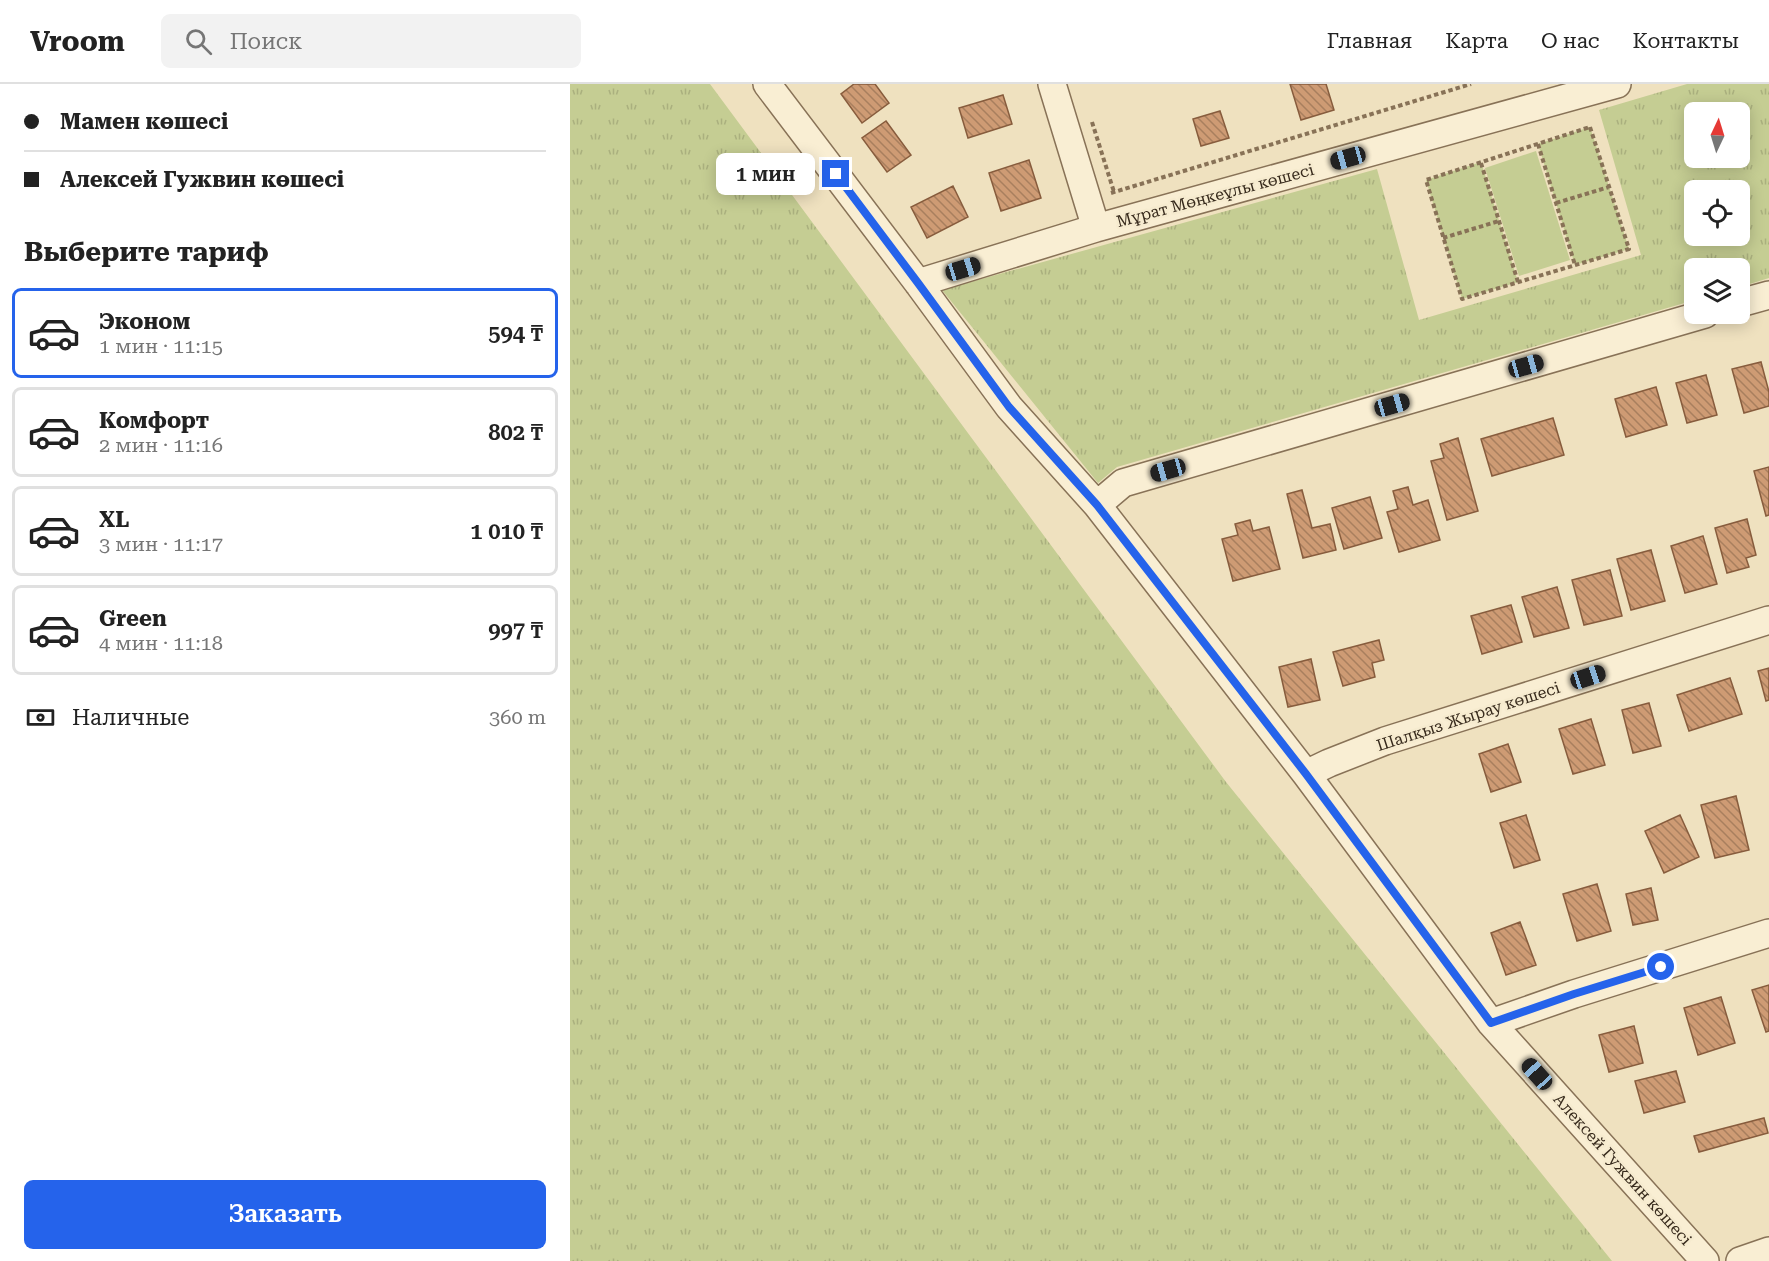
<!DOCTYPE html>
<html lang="ru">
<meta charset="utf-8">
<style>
body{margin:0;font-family:"Roboto Serif",serif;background:#f2f2f2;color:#222;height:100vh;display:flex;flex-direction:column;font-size:22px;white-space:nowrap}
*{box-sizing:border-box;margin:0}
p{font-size:20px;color:#767676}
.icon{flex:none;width:33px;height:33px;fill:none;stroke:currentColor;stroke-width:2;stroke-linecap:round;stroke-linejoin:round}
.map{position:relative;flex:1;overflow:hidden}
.panel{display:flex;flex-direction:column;background:#fff;width:570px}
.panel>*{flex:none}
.guide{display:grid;align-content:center;height:132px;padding:0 24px;background:#fff}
.needle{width:39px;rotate:4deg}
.buttons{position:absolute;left:1114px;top:18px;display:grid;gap:12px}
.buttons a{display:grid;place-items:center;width:66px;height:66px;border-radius:9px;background:#fff;box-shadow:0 3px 15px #0003;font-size:30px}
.end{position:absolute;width:27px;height:27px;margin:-14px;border:8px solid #2563eb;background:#fff;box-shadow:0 0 0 3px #fff}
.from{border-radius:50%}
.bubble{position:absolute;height:42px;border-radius:9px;background:#fff;box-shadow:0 3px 15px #0003;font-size:20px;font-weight:600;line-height:42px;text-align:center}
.car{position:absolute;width:18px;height:36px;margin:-18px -9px;border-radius:8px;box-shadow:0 0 4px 2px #0007;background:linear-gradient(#222 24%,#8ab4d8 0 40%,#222 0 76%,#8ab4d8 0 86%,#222 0)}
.guide b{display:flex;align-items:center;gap:21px;height:57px;font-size:22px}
.guide b+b{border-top:2px solid #e0e0e0}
.guide i{width:15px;height:15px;background:#222}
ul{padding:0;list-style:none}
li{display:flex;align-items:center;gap:18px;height:90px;margin:0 12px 9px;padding:0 12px;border:3px solid #e0e0e0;border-radius:9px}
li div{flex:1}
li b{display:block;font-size:22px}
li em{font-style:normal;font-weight:600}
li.selected{border-color:#2563eb}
li>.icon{width:54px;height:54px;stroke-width:1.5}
h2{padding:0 24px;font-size:27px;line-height:72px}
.pay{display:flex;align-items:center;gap:15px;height:66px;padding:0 24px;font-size:22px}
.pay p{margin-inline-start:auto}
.primary-button{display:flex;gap:12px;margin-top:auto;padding:12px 24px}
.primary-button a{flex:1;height:69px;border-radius:9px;background:#2563eb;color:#fff;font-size:24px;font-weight:600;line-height:69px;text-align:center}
header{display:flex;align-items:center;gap:36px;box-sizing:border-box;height:84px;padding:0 30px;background:#fff;border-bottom:2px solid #e0e0e0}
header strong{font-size:28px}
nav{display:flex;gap:33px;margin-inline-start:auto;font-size:21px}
.search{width:420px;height:54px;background:#f2f2f2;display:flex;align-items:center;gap:15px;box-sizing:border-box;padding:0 21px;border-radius:9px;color:#767676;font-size:22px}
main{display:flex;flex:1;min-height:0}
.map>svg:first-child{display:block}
.grass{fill:url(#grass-tufts);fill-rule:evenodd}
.green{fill:#c5cd93}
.building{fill:url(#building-back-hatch);stroke:#875c3d;stroke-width:1.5}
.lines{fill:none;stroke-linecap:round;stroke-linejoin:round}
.minor-casing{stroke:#887257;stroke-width:30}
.path{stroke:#887257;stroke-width:4;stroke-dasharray:4.5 3;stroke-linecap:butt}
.minor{stroke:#f9eed3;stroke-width:27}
.route{stroke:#2563eb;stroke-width:8}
.labels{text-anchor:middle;stroke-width:5;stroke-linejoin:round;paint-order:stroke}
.street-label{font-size:16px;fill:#372a1c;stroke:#f6ebcf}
</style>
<header>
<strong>Vroom</strong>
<div class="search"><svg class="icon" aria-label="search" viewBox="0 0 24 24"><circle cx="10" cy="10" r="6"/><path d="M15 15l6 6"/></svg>Поиск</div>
<nav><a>Главная</a><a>Карта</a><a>О нас</a><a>Контакты</a></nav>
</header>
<main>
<section class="panel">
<div class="guide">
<b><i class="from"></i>Мамен көшесі</b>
<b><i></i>Алексей Гужвин көшесі</b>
</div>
<h2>Выберите тариф</h2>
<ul>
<li class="selected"><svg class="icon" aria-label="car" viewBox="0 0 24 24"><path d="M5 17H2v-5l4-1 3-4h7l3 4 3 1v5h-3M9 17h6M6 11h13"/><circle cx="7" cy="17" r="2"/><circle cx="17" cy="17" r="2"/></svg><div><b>Эконом</b><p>1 мин · 11:15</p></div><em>594 ₸</em></li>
<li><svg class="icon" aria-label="car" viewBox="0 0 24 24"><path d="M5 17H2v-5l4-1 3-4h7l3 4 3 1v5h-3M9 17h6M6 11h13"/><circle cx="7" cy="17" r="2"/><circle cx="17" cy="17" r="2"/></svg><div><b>Комфорт</b><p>2 мин · 11:16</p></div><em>802 ₸</em></li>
<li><svg class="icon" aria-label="car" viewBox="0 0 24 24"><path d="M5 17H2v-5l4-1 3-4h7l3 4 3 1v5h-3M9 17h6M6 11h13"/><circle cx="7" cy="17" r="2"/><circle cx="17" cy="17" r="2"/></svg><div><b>XL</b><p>3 мин · 11:17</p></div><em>1 010 ₸</em></li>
<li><svg class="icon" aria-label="car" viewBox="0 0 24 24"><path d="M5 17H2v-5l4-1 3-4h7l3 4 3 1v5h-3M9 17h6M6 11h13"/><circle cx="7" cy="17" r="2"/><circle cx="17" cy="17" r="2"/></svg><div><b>Green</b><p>4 мин · 11:18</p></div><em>997 ₸</em></li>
</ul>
<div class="pay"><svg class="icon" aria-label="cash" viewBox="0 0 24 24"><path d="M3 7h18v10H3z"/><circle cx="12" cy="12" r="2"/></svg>Наличные<p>360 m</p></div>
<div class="primary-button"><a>Заказать</a></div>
</section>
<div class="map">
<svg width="1199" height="1177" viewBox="0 0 1199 1177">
<defs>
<pattern id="grass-tufts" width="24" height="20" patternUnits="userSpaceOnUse" patternTransform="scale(1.5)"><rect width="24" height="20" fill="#c5cd93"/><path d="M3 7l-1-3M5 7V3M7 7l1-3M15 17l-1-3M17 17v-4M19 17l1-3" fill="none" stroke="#aab07e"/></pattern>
<pattern id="building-back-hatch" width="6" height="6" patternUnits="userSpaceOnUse" patternTransform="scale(1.5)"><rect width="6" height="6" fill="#ce9b74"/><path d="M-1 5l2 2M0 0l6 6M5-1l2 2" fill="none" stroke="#a87f5e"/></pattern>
</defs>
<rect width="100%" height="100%" fill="#efe1bf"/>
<path class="grass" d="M 0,0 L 140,0 L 656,698 L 1042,1177 L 0,1177 Z
M 1117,0 L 1199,0 L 1199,194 L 1170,203 L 1170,184 L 1125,184 L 1125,216 L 547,383 L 528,399 L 372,206 L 807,85 L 849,236 L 1071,171 L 1029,26 ZM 1125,28 L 1170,28 L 1170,74 L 1125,74 ZM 1125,106 L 1170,106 L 1170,152 L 1125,152 Z"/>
<path class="green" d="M 1020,43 L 1059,165 L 1005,181 L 968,60 Z
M 966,67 L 1000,176 L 949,192 L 915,84 Z
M 911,78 L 948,198 L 892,215 L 856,96 Z"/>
<path class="building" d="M 284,0 L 305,0 L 319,19 L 292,39 L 271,10 Z
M 720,0 L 756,0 L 764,26 L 731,36 Z
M 433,11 L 442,40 L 398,54 L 389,24 Z
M 650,27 L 659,54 L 631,62 L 623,35 Z
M 316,37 L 341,71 L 317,88 L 292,54 Z
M 459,76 L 471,114 L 431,127 L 419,89 Z
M 383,102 L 398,133 L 357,154 L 341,123 Z
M 1191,278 L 1199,308 L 1199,322 L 1174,329 L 1162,285 Z
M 1136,291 L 1147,331 L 1117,339 L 1106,299 Z
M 1086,303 L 1097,341 L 1056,353 L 1045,315 Z
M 983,334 L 994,371 L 922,392 L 911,355 Z
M 888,354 L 908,427 L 877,436 L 861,377 L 874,374 L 870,360 Z
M 1199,383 L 1199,431 L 1196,432 L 1184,387 Z
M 838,403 L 843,421 L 858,416 L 870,456 L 829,468 L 817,428 L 828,425 L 823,407 Z
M 732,406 L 742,444 L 760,440 L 766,466 L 733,474 L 717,410 Z
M 800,413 L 812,454 L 774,465 L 762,424 Z
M 1177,435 L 1186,471 L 1176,474 L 1179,483 L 1157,489 L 1145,444 Z
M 680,436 L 683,447 L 699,443 L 710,485 L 663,497 L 652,455 L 668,451 L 665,440 Z
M 1133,452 L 1147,500 L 1115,509 L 1101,462 Z
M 1081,466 L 1095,517 L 1061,526 L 1047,475 Z
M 1040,486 L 1052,532 L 1014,541 L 1002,496 Z
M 987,503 L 999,544 L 964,553 L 952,513 Z
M 941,521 L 952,558 L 912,570 L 901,532 Z
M 809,556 L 814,576 L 802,579 L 805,593 L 773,602 L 763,568 Z
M 741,575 L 750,616 L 718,623 L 709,583 Z
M 1199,584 L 1199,616 L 1196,617 L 1188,587 Z
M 1160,594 L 1172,630 L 1119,647 L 1107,611 Z
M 1079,619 L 1091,662 L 1063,669 L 1052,626 Z
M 1021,635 L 1035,681 L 1003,690 L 989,645 Z
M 938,660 L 951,698 L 921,708 L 909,670 Z
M 1166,712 L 1179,766 L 1145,774 L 1131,721 Z
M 956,731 L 970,776 L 944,784 L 930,739 Z
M 1110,731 L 1129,773 L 1094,789 L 1075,747 Z
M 1027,800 L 1041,847 L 1007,857 L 993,810 Z
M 1081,804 L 1088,836 L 1063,841 L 1056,810 Z
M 950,838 L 966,881 L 936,891 L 921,849 Z
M 1199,901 L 1199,947 L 1196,948 L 1182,906 Z
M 1151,913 L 1165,959 L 1128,971 L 1114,924 Z
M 1064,942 L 1073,979 L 1039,988 L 1029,951 Z
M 1106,987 L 1115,1018 L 1074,1029 L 1065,997 Z
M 1194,1034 L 1198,1049 L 1129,1068 L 1124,1052 Z"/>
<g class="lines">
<defs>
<path id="minor" d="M 197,0 L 348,199 L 439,323 L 527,421 L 736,690 L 921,939 L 1135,1177
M 482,0 L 526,144
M 348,199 L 526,144 L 1047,0
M 1170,219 L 1199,211
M 527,421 L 553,399 L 1135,230
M 736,690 L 759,679 L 815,657 L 1199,536
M 921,939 L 1004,910 L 1199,849
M 1170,1177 L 1199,1167"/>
</defs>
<use href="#minor" class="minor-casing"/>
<path class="path" d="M 522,38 L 544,108
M 1020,43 L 1059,165 L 892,215 L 856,96 Z
M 968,60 L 1005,181
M 911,79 L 948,198
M 541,109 L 901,0
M 986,119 L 1039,103
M 873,154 L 929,137"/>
<use href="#minor" class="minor"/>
</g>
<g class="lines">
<path class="route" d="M 266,90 L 348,199 L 439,323 L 527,421 L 736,690 L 921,939 L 1004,910 L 1091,883"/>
</g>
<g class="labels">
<g class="street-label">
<text transform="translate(645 111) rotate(-15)" y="6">Мұрат Мөңкеұлы көшесі</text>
<text transform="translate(898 632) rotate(-18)" y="6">Шалқыз Жырау көшесі</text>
<text transform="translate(1053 1085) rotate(48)" y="6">Алексей Гужвин көшесі</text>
</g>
</g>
</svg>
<div class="buttons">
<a><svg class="needle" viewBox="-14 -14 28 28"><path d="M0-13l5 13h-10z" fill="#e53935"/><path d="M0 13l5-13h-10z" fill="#767676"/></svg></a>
<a><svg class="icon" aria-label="locate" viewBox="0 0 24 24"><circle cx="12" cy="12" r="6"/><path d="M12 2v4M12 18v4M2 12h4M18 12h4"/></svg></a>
<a><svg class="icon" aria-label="layers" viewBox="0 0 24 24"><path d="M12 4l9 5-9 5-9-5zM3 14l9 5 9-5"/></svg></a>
</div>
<i class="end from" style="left:1091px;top:883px"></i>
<i class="end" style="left:266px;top:90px"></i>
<div class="bubble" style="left:146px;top:69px;width:99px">1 мин</div>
<i class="car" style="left:778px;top:74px;rotate:254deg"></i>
<i class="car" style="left:393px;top:185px;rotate:73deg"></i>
<i class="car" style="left:956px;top:282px;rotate:74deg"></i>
<i class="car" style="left:822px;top:321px;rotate:74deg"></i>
<i class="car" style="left:598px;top:386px;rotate:254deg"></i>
<i class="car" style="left:1018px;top:593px;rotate:72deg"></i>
<i class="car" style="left:967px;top:990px;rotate:318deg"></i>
</div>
</main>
